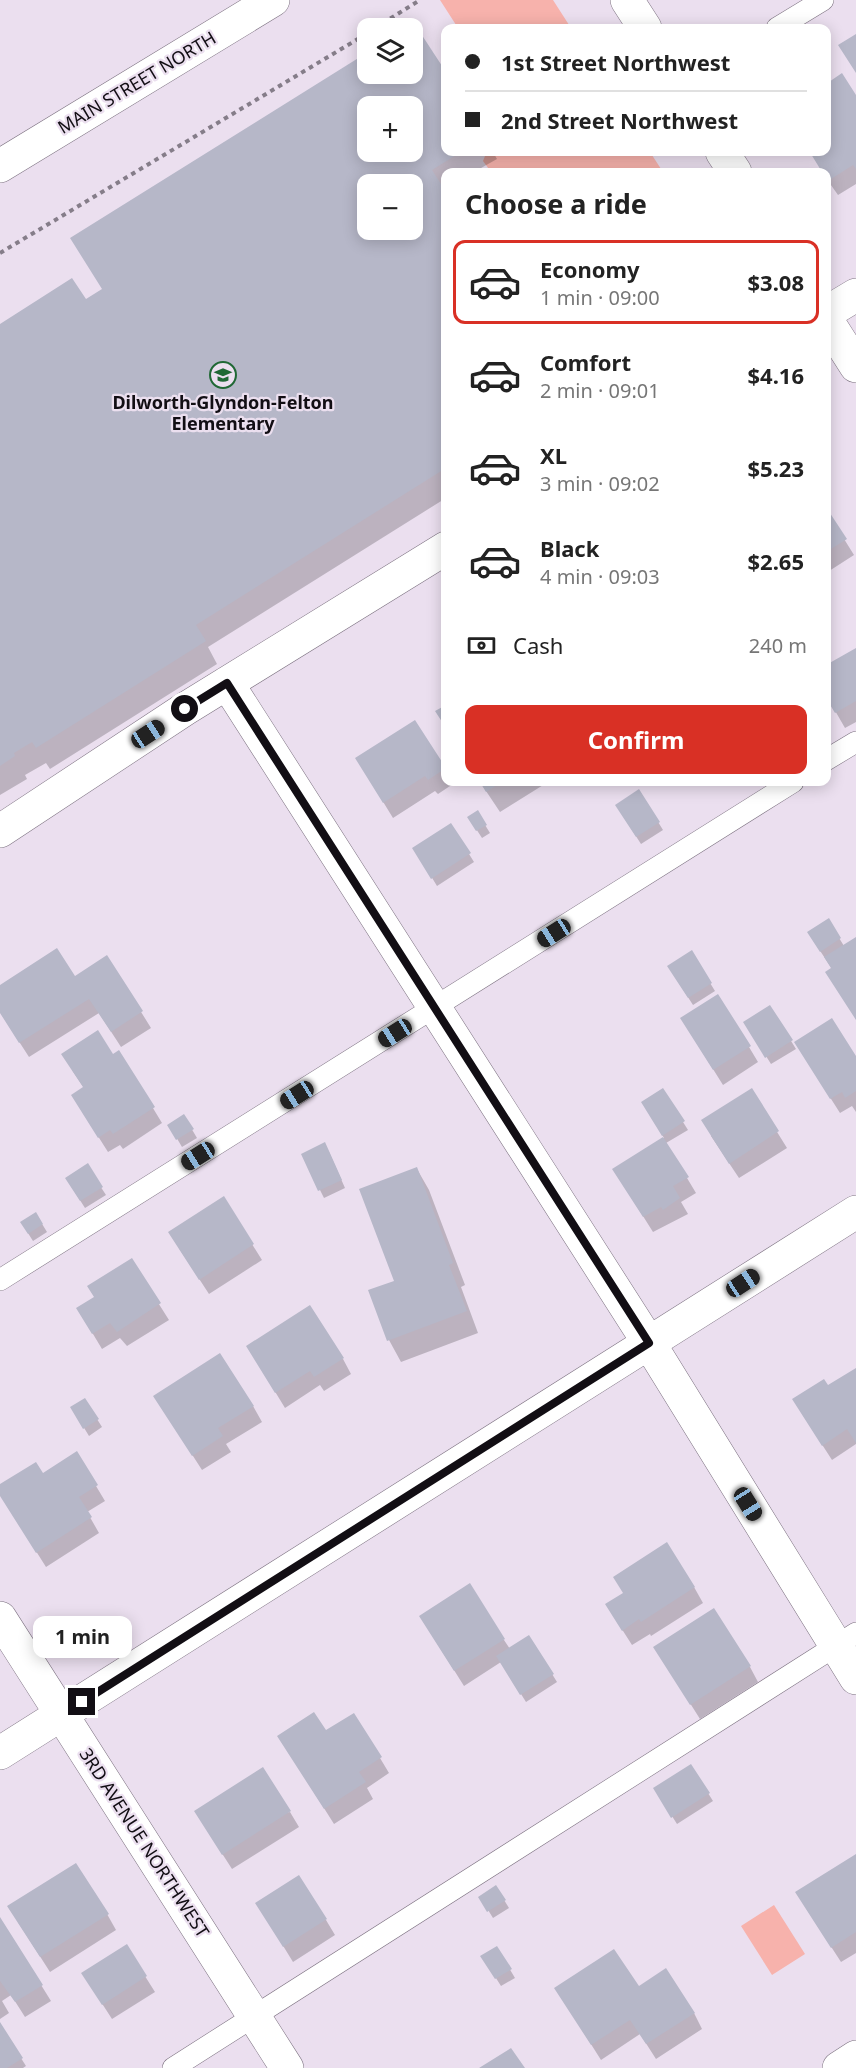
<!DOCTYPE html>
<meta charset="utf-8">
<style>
body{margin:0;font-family:"Noto Sans",sans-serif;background:#f6f6f6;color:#222;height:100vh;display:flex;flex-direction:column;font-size:22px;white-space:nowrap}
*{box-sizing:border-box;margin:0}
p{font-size:20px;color:#767676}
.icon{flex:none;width:33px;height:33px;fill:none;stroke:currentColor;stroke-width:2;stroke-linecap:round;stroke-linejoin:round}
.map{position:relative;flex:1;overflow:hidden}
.panel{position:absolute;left:441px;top:168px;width:390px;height:618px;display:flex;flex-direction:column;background:#fff;border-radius:12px;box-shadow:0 3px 15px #0003}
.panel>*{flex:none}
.hud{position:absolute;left:441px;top:24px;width:390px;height:132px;border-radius:12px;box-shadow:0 3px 15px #0003;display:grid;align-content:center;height:132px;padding:0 24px;background:#fff}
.buttons{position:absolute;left:357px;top:18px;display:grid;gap:12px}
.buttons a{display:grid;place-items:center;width:66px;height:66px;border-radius:12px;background:#fff;box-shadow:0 3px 15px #0003;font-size:30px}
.end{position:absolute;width:27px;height:27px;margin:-14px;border:8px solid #120e14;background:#fff;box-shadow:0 0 0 3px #fff}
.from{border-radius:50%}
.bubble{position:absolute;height:42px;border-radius:12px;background:#fff;box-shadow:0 3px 15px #0003;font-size:20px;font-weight:700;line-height:42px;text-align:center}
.car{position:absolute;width:18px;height:36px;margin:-18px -9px;border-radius:8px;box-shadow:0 0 4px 2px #0007;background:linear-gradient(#222 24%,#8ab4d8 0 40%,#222 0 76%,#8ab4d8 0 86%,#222 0)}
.hud b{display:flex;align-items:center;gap:21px;height:57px;font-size:22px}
.hud b+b{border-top:2px solid #e0e0e0}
.hud i{width:15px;height:15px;background:#222}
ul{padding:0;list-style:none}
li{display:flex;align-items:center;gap:18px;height:84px;margin:0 12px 9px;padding:0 12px;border:3px solid transparent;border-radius:12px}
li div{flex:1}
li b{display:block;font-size:22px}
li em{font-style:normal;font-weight:700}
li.selected{border-color:#d93025}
li>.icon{width:54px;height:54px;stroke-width:1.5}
h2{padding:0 24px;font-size:27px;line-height:72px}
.pay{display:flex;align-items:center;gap:15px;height:66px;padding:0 24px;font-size:22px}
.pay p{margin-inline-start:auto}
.button{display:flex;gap:12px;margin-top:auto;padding:12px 24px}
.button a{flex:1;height:69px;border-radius:12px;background:#d93025;color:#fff;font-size:24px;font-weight:700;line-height:69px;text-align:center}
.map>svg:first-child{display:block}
.green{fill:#f7b2ac}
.shadow{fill:#0003;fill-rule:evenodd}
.building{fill:#b6b7c8;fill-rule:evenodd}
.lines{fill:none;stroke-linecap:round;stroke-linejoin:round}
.service-casing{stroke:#7d7281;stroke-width:22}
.minor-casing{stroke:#7d7281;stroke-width:34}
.path{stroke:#857d89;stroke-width:4;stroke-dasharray:4.5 4.5;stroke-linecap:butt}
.service{stroke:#fff;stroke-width:21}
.minor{stroke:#fff;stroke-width:33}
.route{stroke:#120e14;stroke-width:8}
.labels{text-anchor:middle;stroke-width:4.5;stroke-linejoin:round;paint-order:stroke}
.street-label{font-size:18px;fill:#120e14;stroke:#ebdfef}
.poi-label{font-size:18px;font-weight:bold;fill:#120e14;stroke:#ebdfef}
</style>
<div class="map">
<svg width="856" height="2068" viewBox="0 0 856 2068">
<rect width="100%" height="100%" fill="#ebdfef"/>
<path class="green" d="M 440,0 L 553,0 L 571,28 L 458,28 Z
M 492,152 L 650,152 L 663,172 L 491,172 L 483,161 L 485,156 Z
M 774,1905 L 805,1954 L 772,1975 L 741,1926 Z"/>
<path class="shadow" d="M 414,25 L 446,152 L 493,152 L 497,159 L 474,172 L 446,172 L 446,498 L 208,647 L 217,664 L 50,769 L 46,763 L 25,775 L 27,779 L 0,795 L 0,325 L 85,301 L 103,290 L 368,74 L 412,74 L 412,28 L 408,28 ZM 368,106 L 412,106 L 412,152 L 368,152 ZM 368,184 L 412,184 L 412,230 L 368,230 Z
M 856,98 L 856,184 L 838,195 L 826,178 L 826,172 L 823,172 L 813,154 L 826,152 Z
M 826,510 L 854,555 L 826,573 Z
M 856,650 L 856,722 L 845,728 L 826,695 Z
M 414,722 L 446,771 L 446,782 L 452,782 L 453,784 L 438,794 L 435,791 L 393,818 L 366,774 Z
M 480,782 L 548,782 L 500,812 Z
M 639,791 L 663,830 L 641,844 L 621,813 Z
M 477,812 L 490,833 L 482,838 L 469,818 Z
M 451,825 L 474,862 L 437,886 L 414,848 Z
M 828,920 L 844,946 L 856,939 L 856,1019 L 832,969 L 813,940 Z
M 691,952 L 715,991 L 693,1005 L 673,974 Z
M 107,957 L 151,1028 L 121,1047 L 99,1013 L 29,1057 L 0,1012 L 0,987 L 74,978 Z
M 770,1007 L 796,1049 L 771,1064 L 745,1023 Z
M 691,1034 L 749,1047 L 758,1062 L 723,1085 Z
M 119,1052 L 162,1123 L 123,1149 L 120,1145 L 108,1152 L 82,1111 L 84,1088 L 72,1070 Z
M 805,1058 L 856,1059 L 856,1112 L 852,1106 L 840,1113 Z
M 663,1090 L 688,1130 L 666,1143 L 696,1193 L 681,1202 L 688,1214 L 653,1232 L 614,1170 L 664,1138 L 643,1103 Z
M 751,1090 L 787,1148 L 739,1178 L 711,1136 Z
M 184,1116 L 197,1138 L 182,1147 L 169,1125 Z
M 329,1152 L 345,1188 L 324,1198 L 320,1190 Z
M 87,1166 L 106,1195 L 85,1208 L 71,1186 Z
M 417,1169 L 429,1190 L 465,1285 L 461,1287 L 478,1333 L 401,1362 L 389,1340 L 396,1281 Z
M 223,1198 L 262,1260 L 209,1294 L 179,1248 Z
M 36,1214 L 47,1232 L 33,1241 L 26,1230 Z
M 131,1260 L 169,1320 L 127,1346 L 120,1338 L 102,1349 L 87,1324 L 95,1297 Z
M 343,1359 L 351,1374 L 324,1391 L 320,1385 L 285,1408 L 257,1362 Z
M 856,1370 L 856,1444 L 832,1460 L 803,1415 L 828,1387 Z
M 85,1400 L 102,1427 L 89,1436 L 72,1408 Z
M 253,1406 L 262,1422 L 226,1444 L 231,1452 L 202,1470 L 164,1411 Z
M 42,1475 L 96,1486 L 105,1501 L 87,1512 L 99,1533 L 46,1567 L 0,1494 L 0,1486 Z
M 694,1587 L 703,1603 L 651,1636 L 650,1634 L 632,1645 L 616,1620 Z
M 430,1632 L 504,1640 L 510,1649 L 529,1637 L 557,1682 L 526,1702 L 501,1662 L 464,1686 Z
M 664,1662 L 750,1667 L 758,1682 L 700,1719 Z
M 325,1732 L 380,1758 L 389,1773 L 367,1788 L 373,1799 L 334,1824 L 288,1751 Z
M 691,1766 L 713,1801 L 677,1824 L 655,1789 Z
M 290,1812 L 299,1827 L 232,1869 L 205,1827 Z
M 856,1855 L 856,1953 L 841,1962 L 806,1908 Z
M 496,1887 L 509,1908 L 493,1918 L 480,1897 Z
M 107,1914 L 116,1930 L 50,1972 L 18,1922 Z
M 266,1918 L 326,1920 L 335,1935 L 293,1962 Z
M 0,1919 L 51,2001 L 25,2017 L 11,1995 L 2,2001 L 9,2013 L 0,2019 Z
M 126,1946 L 155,1992 L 112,2019 L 92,1988 Z
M 497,1948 L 515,1978 L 501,1986 L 487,1964 Z
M 638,1988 L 694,2013 L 702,2029 L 656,2059 L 640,2034 L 601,2060 L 565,2003 Z
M 0,2025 L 26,2066 L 23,2068 L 0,2068 Z"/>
<path class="building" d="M 414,23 L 446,72 L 446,152 L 461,152 L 432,170 L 446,192 L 446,468 L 196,625 L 206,641 L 36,748 L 32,742 L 14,753 L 15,756 L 0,766 L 0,324 L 72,278 L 86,299 L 102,289 L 70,238 L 368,52 L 368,74 L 412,74 L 412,28 L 405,28 ZM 368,106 L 412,106 L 412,152 L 368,152 ZM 368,184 L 412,184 L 412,230 L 368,230 Z
M 856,34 L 856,73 L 838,45 Z
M 842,73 L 856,95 L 856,169 L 853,165 L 828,181 L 826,172 L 822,172 L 811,154 L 826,152 L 826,84 Z
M 826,507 L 847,539 L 826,552 Z
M 856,648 L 856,701 L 835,713 L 826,698 L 826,665 Z
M 446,705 L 446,728 L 435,711 Z
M 415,720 L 446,768 L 428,780 L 425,776 L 383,803 L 355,758 Z
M 480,782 L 502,782 L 486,792 Z
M 639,789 L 660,822 L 636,837 L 615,805 Z
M 478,810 L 487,825 L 476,831 L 467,817 Z
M 451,823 L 471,853 L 431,879 L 412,848 Z
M 829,918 L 841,938 L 820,952 L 807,932 Z
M 856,937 L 856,1020 L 825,972 L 831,968 L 824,957 Z
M 57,948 L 75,976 L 107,955 L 143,1011 L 111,1032 L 89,999 L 19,1043 L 0,1013 L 0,985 Z
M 692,950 L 712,983 L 688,998 L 667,966 Z
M 718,994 L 751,1046 L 713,1070 L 680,1018 Z
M 770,1005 L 793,1040 L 765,1058 L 743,1022 Z
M 832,1018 L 856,1056 L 856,1091 L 845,1098 L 842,1092 L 830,1099 L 794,1042 Z
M 98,1030 L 113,1054 L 119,1050 L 155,1107 L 113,1134 L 110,1130 L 98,1138 L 71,1095 L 83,1087 L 61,1054 Z
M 663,1088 L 685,1121 L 662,1136 L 641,1102 Z
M 752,1088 L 779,1131 L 729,1164 L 701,1120 Z
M 184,1114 L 194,1129 L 176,1140 L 167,1125 Z
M 663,1137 L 689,1177 L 673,1186 L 680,1198 L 663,1210 L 661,1207 L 643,1217 L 612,1169 Z
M 325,1142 L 342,1180 L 318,1191 L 301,1154 Z
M 88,1163 L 103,1187 L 80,1201 L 65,1178 Z
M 417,1167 L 453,1263 L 449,1265 L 467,1311 L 387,1341 L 368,1290 L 394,1281 L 359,1189 Z
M 224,1196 L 254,1244 L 199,1280 L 168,1232 Z
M 36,1212 L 43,1224 L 28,1234 L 20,1222 Z
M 132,1258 L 161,1303 L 117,1332 L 110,1323 L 92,1334 L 76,1308 L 94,1297 L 87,1286 Z
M 310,1305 L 344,1358 L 314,1377 L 310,1371 L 275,1393 L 246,1346 Z
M 220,1353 L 254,1406 L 218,1428 L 223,1436 L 192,1456 L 153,1396 Z
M 856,1368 L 856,1443 L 847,1429 L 822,1446 L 792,1399 L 824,1379 L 828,1385 Z
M 85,1398 L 99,1419 L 83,1429 L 70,1407 Z
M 77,1451 L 98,1485 L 79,1497 L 92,1517 L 36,1553 L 0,1496 L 0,1484 L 36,1462 L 43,1473 Z
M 667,1542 L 695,1587 L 641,1622 L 639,1619 L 622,1631 L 605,1604 L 623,1593 L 613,1577 Z
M 470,1583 L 505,1639 L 454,1671 L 419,1616 Z
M 714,1608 L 751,1666 L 690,1705 L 653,1647 Z
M 529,1635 L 554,1674 L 520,1695 L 496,1656 Z
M 314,1712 L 326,1730 L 354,1713 L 382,1757 L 359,1772 L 366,1782 L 324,1809 L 277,1736 Z
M 691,1764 L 710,1793 L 671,1818 L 653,1788 Z
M 263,1767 L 291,1811 L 222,1855 L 194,1811 Z
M 856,1854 L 856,1932 L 831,1948 L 795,1892 Z
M 76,1863 L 109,1914 L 40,1957 L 7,1906 Z
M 299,1875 L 327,1919 L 283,1947 L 255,1903 Z
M 496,1885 L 506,1900 L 487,1912 L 478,1897 Z
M 0,1917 L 43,1985 L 15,2002 L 0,1981 Z
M 127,1944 L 147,1976 L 102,2005 L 81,1973 Z
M 497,1946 L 512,1969 L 495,1979 L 480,1956 Z
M 614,1949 L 639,1986 L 666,1968 L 695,2013 L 646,2044 L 630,2020 L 591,2045 L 554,1988 Z
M 0,2022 L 23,2058 L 7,2068 L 0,2068 Z
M 511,2048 L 525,2068 L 479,2068 Z"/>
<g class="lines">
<defs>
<path id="service" d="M 777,28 L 823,0
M 826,760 L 856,742
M 0,1280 L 793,782
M 173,2068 L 856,1633"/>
<path id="minor" d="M 627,0 L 645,28
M 722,152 L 735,172
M 0,166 L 273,0
M 826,313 L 856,295
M 826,319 L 856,366
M 227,683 L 649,1343 L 856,1678
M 0,831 L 185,709 L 446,548
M 0,1618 L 287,2068
M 0,1753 L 856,1212
M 839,2068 L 856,2057"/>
</defs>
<use href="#service" class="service-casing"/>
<use href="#minor" class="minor-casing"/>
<path class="path" d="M 375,28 L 420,0
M 0,253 L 368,33"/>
<use href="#service" class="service"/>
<use href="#minor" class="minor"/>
</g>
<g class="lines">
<path class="route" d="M 82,1702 L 649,1343 L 227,683 L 185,709"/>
</g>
<defs>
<symbol id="school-ring" viewBox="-11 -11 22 22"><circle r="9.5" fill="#ebdfef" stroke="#206835" stroke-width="1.5"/><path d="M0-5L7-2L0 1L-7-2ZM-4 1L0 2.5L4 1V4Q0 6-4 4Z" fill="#206835"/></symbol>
</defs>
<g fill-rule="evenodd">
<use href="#school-ring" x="208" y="360" width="30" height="30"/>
</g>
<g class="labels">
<g class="street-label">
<text transform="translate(137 83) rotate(-31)" y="6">MAIN STREET NORTH</text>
<text transform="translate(144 1843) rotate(57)" y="6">3RD AVENUE NORTHWEST</text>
</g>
<g class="poi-label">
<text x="223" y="409">Dilworth-Glyndon-Felton<tspan x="223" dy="21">Elementary</tspan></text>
</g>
</g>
</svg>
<div class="buttons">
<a><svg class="icon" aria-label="layers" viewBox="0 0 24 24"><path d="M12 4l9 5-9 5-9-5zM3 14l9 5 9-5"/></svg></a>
<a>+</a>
<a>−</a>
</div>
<i class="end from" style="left:185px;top:709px"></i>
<i class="end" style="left:82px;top:1702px"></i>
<div class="bubble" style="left:33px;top:1616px;width:99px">1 min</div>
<i class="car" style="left:148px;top:734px;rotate:57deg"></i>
<i class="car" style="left:554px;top:933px;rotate:238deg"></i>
<i class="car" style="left:395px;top:1033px;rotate:238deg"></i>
<i class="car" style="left:297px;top:1095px;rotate:238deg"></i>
<i class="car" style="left:198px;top:1156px;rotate:238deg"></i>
<i class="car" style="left:743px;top:1283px;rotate:57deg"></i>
<i class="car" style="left:748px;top:1504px;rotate:148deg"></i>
<div class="hud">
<b><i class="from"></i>1st Street Northwest</b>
<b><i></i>2nd Street Northwest</b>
</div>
<section class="panel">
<h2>Choose a ride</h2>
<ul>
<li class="selected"><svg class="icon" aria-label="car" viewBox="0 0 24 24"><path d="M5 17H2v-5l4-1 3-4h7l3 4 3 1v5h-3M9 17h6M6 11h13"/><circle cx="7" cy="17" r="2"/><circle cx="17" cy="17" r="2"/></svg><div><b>Economy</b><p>1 min · 09:00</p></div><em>$3.08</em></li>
<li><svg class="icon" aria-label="car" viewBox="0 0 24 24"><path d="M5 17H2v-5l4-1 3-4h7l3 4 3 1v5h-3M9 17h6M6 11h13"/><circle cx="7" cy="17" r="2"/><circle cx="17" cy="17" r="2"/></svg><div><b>Comfort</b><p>2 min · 09:01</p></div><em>$4.16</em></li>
<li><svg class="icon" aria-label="car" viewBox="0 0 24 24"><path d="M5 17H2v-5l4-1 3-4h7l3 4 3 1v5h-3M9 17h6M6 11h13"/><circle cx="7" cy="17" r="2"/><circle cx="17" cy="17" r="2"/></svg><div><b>XL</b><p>3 min · 09:02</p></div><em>$5.23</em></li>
<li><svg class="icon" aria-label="car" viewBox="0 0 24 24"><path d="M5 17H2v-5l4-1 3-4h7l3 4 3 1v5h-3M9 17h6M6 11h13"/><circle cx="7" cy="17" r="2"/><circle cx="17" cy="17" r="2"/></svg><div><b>Black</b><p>4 min · 09:03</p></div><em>$2.65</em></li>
</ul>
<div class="pay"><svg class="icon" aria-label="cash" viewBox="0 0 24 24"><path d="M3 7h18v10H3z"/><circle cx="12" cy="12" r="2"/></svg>Cash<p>240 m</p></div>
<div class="button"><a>Confirm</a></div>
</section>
</div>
